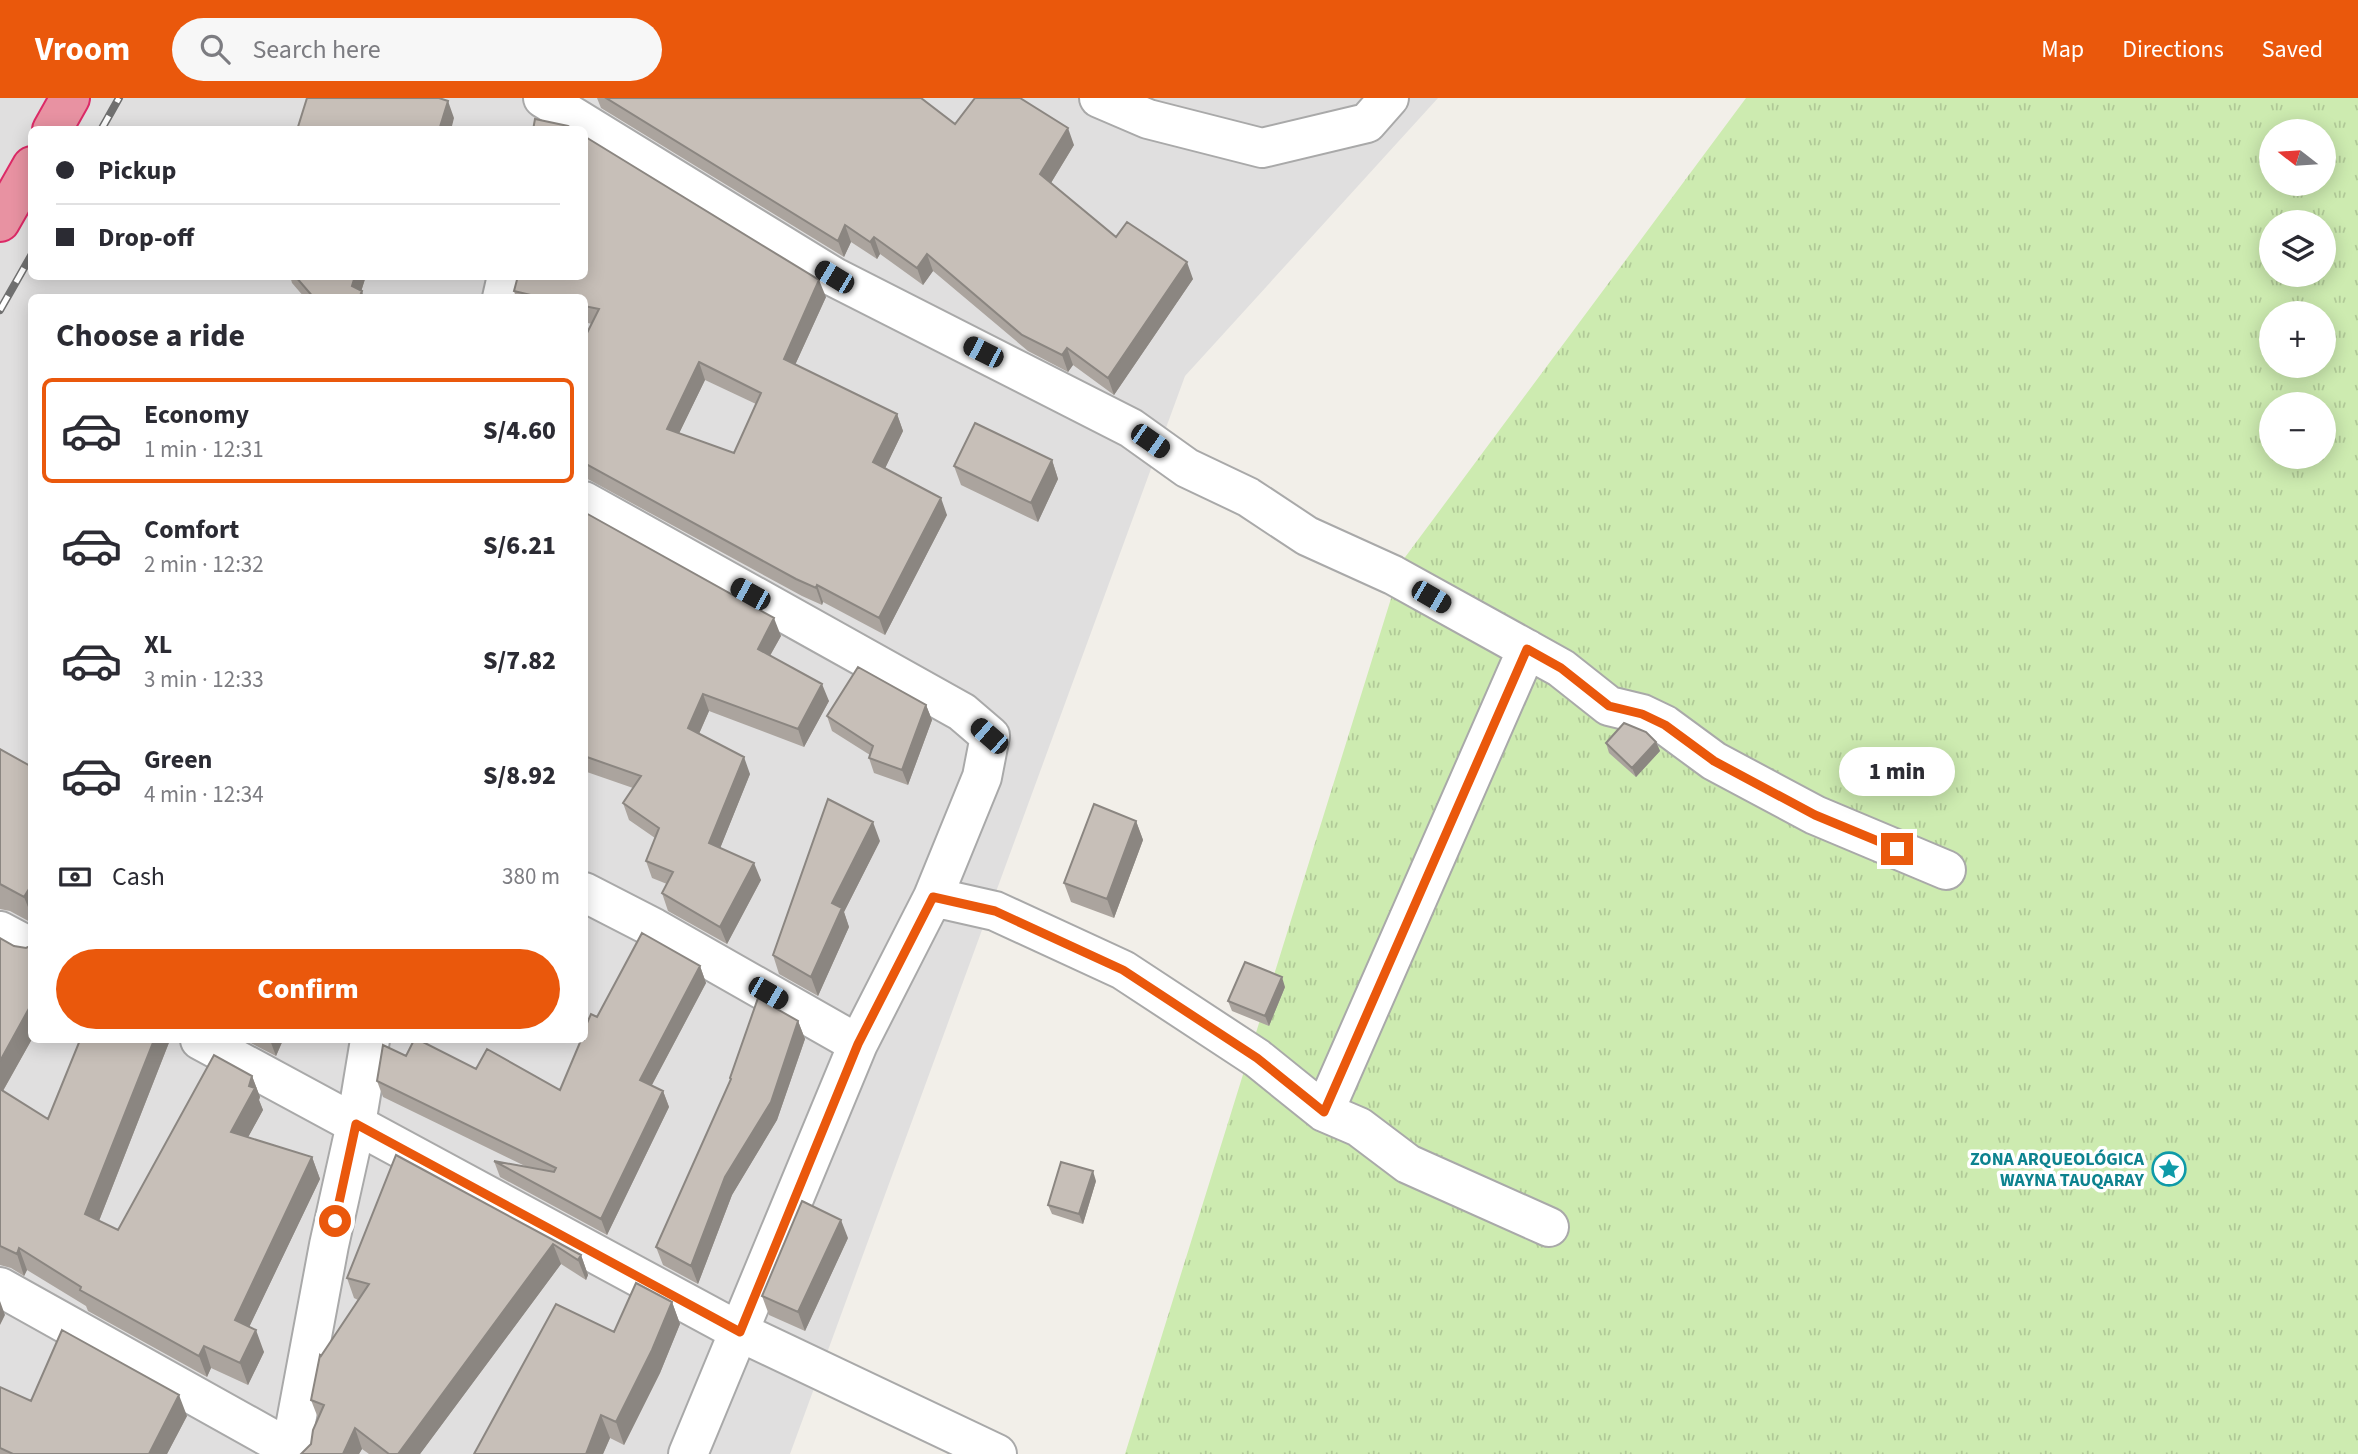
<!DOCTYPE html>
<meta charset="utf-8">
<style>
body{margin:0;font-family:"Source Sans 3",sans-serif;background:#f7f7f7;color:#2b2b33;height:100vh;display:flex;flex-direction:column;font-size:26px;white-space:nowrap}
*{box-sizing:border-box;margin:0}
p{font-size:23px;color:#7c7c81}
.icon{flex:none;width:38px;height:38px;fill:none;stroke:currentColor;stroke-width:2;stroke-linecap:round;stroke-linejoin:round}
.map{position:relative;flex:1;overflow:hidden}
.panel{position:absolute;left:28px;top:196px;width:560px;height:749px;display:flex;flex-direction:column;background:#fff;border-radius:10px;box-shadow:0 4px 18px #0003}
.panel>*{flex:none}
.top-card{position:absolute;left:28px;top:28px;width:560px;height:154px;border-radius:10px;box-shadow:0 4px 18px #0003;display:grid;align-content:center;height:154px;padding:0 28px;background:#fff}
.needle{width:46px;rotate:287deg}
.controls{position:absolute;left:2259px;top:21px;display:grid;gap:14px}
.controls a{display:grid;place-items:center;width:77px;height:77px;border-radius:50%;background:#fff;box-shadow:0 4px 18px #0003;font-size:35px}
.end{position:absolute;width:32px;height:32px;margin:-16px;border:9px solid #ea580c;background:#fff;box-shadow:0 0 0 4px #fff}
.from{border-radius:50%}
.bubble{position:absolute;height:49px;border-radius:24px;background:#fff;box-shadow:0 4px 18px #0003;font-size:23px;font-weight:800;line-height:49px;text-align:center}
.car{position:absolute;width:21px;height:42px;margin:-21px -10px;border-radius:9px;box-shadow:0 0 5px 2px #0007;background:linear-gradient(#222 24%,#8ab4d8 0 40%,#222 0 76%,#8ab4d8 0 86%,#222 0)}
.top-card b{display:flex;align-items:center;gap:24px;height:66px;font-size:26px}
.top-card b+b{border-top:2px solid #e1e1e2}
.top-card i{width:18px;height:18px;background:#2b2b33}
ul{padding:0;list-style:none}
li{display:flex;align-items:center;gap:21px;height:105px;margin:0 14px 10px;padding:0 14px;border:4px solid transparent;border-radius:10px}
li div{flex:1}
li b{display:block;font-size:26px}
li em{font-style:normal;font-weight:800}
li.current{border-color:#ea580c}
li>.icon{width:63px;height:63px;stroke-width:1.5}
h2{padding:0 28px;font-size:32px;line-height:84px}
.pay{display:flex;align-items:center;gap:18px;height:77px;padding:0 28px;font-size:26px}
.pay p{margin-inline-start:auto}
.button{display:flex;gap:14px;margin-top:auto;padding:14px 28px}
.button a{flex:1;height:80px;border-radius:42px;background:#ea580c;color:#fff;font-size:28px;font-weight:800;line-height:80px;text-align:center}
header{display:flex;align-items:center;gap:42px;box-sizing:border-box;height:98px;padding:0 35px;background:#ea580c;color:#fff}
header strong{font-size:33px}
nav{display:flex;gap:38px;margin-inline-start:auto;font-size:24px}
.search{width:490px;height:63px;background:#f7f7f7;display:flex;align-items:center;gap:18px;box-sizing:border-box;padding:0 24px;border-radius:38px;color:#7c7c81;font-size:26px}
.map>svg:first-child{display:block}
.residential{fill:#e0dfdf;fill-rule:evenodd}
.grass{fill:url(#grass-tufts);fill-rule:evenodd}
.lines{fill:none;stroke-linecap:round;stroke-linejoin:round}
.minor-casing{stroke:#a9a9a9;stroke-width:42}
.highway-casing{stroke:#dc2a67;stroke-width:42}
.minor{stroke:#fff;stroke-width:38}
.highway{stroke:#e892a2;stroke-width:38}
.rail-casing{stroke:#707070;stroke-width:8}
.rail{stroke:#fff;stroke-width:5;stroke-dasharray:16;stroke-linecap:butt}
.wall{fill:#aba49e;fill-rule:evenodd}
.shaded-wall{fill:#8b8681}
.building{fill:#c7bfb8;stroke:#8b8681;stroke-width:2;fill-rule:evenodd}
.route{stroke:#ea580c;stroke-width:9}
.labels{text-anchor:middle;stroke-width:7;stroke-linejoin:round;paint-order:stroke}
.culture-label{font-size:18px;font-weight:bold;fill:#0d838f;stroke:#fff;text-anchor:end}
</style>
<header>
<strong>Vroom</strong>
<div class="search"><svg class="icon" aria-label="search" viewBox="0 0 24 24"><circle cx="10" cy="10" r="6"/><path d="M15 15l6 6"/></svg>Search here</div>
<nav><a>Map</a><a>Directions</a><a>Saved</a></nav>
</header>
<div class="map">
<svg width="2358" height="1356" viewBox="0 0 2358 1356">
<defs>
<pattern id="grass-tufts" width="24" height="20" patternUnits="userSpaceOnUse" patternTransform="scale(1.75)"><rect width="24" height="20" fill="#cdebb0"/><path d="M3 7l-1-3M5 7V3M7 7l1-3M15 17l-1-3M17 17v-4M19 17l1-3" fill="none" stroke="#b0c997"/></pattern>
</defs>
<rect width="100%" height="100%" fill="#f2efe9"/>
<path class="residential" d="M 0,0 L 1438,0 L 1185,278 L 790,1356 L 0,1356 ZM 32,32 L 584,32 L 584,178 L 32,178 ZM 32,200 L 584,200 L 584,942 L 32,942 Z"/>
<path class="grass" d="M 1746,0 L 2358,0 L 2358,1356 L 1125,1356 L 1403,462 ZM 2272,33 L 2324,33 L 2324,86 L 2272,86 ZM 2272,124 L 2324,124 L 2324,177 L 2272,177 ZM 2272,215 L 2324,215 L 2324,268 L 2272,268 ZM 2272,306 L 2324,306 L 2324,359 L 2272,359 Z"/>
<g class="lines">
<defs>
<path id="minor" d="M 543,0 L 834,179 L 1131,330 L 1187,370 L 1248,399 L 1307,438 L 1393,477 L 1561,570 L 1609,608 L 1642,616 L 1665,627 L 1714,663 L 1815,717 L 1946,772
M 1099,0 L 1148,21 L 1262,50 L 1367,25 L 1389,0
M 502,200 L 507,178
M 584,403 L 962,614 L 990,638 L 982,679 L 933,799 L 858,946 L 688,1356
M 584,794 L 654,830 L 858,946
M 933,799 L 995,813 L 1123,872 L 1257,960 L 1324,1014 L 1359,1029 L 1408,1066 L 1549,1129
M 0,833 L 32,850
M 200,942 L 740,1234 L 997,1356
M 1324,1014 L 1527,551
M 0,1189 L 299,1356
M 290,1356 L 329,1147 L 356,1026 L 370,942"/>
<path id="highway" d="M 52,32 L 70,0
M 0,124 L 32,68"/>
</defs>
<use href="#minor" class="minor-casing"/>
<use href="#highway" class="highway-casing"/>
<use href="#minor" class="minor"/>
<use href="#highway" class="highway"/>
<defs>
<path id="rail" d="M 101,32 L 119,0
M 0,212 L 32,156"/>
</defs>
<use href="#rail" class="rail-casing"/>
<use href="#rail" class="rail"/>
</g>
<path class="wall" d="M 597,0 L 921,0 L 955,26 L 1074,47 L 1051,85 L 1116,139 L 1193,181 L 1114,297 L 1073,267 L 1068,274 L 1028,253 L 933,173 L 923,187 L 880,156 L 877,161 L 851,144 L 844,159 L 601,10 Z
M 290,178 L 366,178 L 361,193 L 364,200 L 305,200 L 292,185 Z
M 514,193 L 826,199 L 795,267 L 897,316 L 903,333 L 885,370 L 947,417 L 885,537 L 823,504 L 822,507 L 802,498 L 584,379 L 584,241 L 592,226 L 584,224 L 584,200 L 516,200 ZM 705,282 L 756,306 L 734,355 L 679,335 Z
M 1052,362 L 1058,381 L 1038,424 L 961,387 L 954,368 Z
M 584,414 L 781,538 L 770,558 L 829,603 L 804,649 L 709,613 L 699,636 L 750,676 L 720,750 L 761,782 L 727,846 L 668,813 L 662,795 L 667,786 L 652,780 L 646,763 L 655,740 L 629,722 L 623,705 L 633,690 L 584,673 Z
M 926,607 L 932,622 L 908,687 L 874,675 L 869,660 L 870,657 L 832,633 L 827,618 Z
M 1656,644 L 1660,653 L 1636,679 L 1609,655 L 1606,645 Z
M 0,651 L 32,669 L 32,825 L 10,813 L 0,811 Z
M 1136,723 L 1143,742 L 1114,820 L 1071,804 L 1064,785 Z
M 880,743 L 844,814 L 849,829 L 818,898 L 779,876 L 773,857 Z
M 0,840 L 32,941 L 3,993 L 48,1021 L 80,942 L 170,942 L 99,1123 L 118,1132 L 252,978 L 260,999 L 259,1002 L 263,1012 L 248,1039 L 312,1059 L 320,1081 L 249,1229 L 264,1254 L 248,1287 L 211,1270 L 207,1279 L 88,1213 L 86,1208 L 27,1172 L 24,1178 L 11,1170 L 0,1167 Z
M 700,868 L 706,885 L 652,987 L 663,993 L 669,1009 L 607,1137 L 500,1079 L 494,1063 L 525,1068 L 383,999 L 377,983 L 406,958 L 476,971 L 560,992 L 597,919 Z
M 1285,889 L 1269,928 L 1232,913 L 1228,903 Z
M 798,923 L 805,941 L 777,1022 L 732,1097 L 698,1186 L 663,1167 L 656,1149 L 731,983 L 730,980 Z
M 245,942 L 283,942 L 276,958 Z
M 396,1057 L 581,1157 L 588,1177 L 586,1182 L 561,1166 L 420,1356 L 369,1356 L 362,1351 L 359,1356 L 301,1356 L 311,1346 L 318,1320 L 311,1302 L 321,1258 L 358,1202 L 354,1200 L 347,1180 Z
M 1096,1083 L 1083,1126 L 1052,1116 L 1048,1107 Z
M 848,1140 L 805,1233 L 769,1217 L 762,1198 Z
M 672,1204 L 680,1226 L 660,1275 L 624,1347 L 610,1340 L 603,1356 L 474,1356 Z
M 0,1289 L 31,1303 L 187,1318 L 167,1356 L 0,1356 Z"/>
<path class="shaded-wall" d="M 448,3 L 454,20 L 451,32 L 439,32 Z
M 1068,30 L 1074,47 L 1046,93 L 1040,76 Z
M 845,127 L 851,144 L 844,159 L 838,143 Z
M 874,139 L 880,156 L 877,161 L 870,144 Z
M 927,156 L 933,173 L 923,187 L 917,170 Z
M 1187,164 L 1193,181 L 1114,297 L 1108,280 Z
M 355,178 L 366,178 L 360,197 L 362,193 L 364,200 L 356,200 L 352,188 Z
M 819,182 L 826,199 L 790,278 L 784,261 Z
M 1067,250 L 1073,267 L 1068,274 L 1062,257 Z
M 699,264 L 705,282 L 673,348 L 667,331 Z
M 897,316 L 903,333 L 880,381 L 873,364 Z
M 1052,362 L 1058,381 L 1038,424 L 1031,405 Z
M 941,400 L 947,417 L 885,537 L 879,520 Z
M 817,487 L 823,504 L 822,507 L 816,490 Z
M 774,520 L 781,538 L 764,568 L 758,551 Z
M 822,586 L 829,603 L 804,649 L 798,631 Z
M 703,596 L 709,613 L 694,647 L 688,630 Z
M 926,607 L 932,622 L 908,687 L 902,672 Z
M 1656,644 L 1660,653 L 1636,679 L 1632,670 Z
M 744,659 L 750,676 L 715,763 L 709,745 Z
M 1136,723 L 1143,742 L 1114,820 L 1107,801 Z
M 873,724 L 880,743 L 844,814 L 849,829 L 818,898 L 811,879 L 832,805 Z
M 754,765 L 761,782 L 727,846 L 720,829 Z
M 32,786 L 32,819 L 24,799 Z
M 700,868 L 706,885 L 646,998 L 640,982 Z
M 1282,879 L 1285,889 L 1269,928 L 1265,918 Z
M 32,905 L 32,941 L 0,998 L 0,963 Z
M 798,923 L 805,941 L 777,1022 L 732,1097 L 698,1186 L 691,1168 L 725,1079 Z
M 154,942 L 170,942 L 93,1138 L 85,1116 Z
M 270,942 L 283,942 L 276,958 Z
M 252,978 L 260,999 L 259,1002 L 263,1012 L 239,1056 L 231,1034 Z
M 663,993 L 669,1009 L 607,1137 L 601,1121 Z
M 312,1059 L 320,1081 L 242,1244 L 235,1222 Z
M 1093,1073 L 1096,1083 L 1083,1126 L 1079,1116 Z
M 841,1122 L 848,1140 L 805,1233 L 798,1214 Z
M 553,1146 L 561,1166 L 420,1356 L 398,1356 Z
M 19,1150 L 27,1172 L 24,1178 L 17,1156 Z
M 581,1157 L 588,1177 L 586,1182 L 578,1162 Z
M 0,1203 L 5,1217 L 0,1227 Z
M 672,1204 L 680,1226 L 660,1275 L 624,1347 L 616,1324 Z
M 256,1232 L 264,1254 L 248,1287 L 240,1265 Z
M 204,1248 L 211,1270 L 207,1279 L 199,1258 Z
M 179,1297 L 187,1318 L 167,1356 L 149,1356 Z
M 601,1317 L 610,1340 L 603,1356 L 586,1356 Z
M 355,1330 L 362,1351 L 359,1356 L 343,1356 Z"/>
<path class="building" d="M 307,0 L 439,0 L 448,3 L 439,32 L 297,32 Z
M 606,0 L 921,0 L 955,26 L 975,0 L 1020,0 L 1068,30 L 1040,76 L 1116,139 L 1127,124 L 1187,164 L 1108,280 L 1067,250 L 1062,257 L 1022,237 L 927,156 L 917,170 L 874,139 L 870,144 L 845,127 L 838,143 Z
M 535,21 L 568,28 L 574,32 L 533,32 Z
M 584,38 L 819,182 L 784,261 L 897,316 L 873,364 L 941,400 L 879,520 L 817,487 L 816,490 L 796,481 L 584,365 L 584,241 L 599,211 L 584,208 L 584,200 L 543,200 L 514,193 L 518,178 L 584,178 ZM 699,264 L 761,295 L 734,355 L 667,331 Z
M 295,178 L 355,178 L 352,188 L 362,193 L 359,200 L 314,200 Z
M 975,325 L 1052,362 L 1031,405 L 954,368 Z
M 584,414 L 774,520 L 758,551 L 822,586 L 798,631 L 703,596 L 688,630 L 744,659 L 709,745 L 754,765 L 720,829 L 662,795 L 673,774 L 646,763 L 659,730 L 623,705 L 641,678 L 584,658 Z
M 858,569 L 926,607 L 902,672 L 869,660 L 873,648 L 827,618 Z
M 1624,625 L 1646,634 L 1656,644 L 1632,670 L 1606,645 Z
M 0,651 L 32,669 L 32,786 L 24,799 L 0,786 Z
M 828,701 L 873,724 L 832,805 L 842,810 L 811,879 L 773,857 Z
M 1094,706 L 1136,723 L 1107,801 L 1064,785 Z
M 642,835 L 700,868 L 640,982 L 663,993 L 601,1121 L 494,1063 L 554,1074 L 556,1070 L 377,983 L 383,947 L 406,958 L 414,942 L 419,942 L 476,971 L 487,951 L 560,992 L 581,942 L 584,942 L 584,932 L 591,916 L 597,919 Z
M 0,840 L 14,848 L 26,850 L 32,847 L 32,905 L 0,963 Z
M 1245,864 L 1282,879 L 1265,918 L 1228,903 Z
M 758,900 L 798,923 L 771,1004 L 725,1079 L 691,1168 L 656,1149 L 731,981 L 730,980 Z
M 80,942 L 154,942 L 85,1116 L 118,1132 L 214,957 L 252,978 L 249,988 L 255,990 L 231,1034 L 312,1059 L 235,1222 L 256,1232 L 240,1265 L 204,1248 L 199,1258 L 80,1192 L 81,1189 L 19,1150 L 17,1156 L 0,1148 L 0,991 L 48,1021 Z
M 396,1057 L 581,1157 L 578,1162 L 553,1146 L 398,1356 L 389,1356 L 355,1330 L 343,1356 L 301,1356 L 311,1346 L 313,1332 L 324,1307 L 311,1302 L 320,1257 L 321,1258 L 369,1186 L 347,1180 Z
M 1061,1064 L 1093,1073 L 1079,1116 L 1048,1107 Z
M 802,1103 L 841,1122 L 798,1214 L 762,1198 Z
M 636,1185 L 672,1204 L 652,1252 L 616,1324 L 601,1317 L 586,1356 L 474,1356 L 556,1206 L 614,1234 Z
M 62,1232 L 179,1297 L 149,1356 L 13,1356 L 0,1350 L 0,1289 L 31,1303 Z"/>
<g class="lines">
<path class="route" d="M 335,1123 L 356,1026 L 740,1234 L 858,946 L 933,799 L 995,813 L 1123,872 L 1257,960 L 1324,1014 L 1527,551 L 1561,570 L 1609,608 L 1642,616 L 1665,627 L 1714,663 L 1815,717 L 1897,751"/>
</g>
<defs>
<symbol id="sight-ring" viewBox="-11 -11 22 22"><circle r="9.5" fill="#fff" stroke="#0f9aa8" stroke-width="1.5"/><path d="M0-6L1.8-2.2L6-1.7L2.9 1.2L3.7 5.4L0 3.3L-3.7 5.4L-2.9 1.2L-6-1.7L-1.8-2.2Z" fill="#0f9aa8"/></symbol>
</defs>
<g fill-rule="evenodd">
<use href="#sight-ring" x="2150" y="1052" width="38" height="38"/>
</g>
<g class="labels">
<g class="culture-label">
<text x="2144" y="1067">ZONA ARQUEOLÓGICA<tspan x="2144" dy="21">WAYNA TAUQARAY</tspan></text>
</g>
</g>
</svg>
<div class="controls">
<a><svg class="needle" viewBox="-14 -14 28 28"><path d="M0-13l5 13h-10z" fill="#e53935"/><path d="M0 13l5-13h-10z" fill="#7c7c81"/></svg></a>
<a><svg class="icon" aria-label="layers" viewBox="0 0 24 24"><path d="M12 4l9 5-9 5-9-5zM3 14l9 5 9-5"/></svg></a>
<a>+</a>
<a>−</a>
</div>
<i class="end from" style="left:335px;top:1123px"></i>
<i class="end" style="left:1897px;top:751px"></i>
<div class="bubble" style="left:1839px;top:649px;width:116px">1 min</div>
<i class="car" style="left:834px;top:179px;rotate:301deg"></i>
<i class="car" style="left:983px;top:254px;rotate:297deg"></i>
<i class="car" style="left:1150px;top:343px;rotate:125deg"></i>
<i class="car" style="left:750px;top:496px;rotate:299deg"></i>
<i class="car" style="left:1431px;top:499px;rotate:120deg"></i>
<i class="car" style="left:989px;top:638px;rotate:311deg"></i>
<i class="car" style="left:768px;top:895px;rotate:120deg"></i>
<div class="top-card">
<b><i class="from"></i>Pickup</b>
<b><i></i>Drop-off</b>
</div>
<section class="panel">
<h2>Choose a ride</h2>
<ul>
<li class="current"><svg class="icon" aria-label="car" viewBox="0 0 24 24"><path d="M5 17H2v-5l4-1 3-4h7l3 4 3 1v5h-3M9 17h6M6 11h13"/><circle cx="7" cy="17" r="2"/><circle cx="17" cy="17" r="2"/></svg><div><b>Economy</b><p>1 min · 12:31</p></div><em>S/4.60</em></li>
<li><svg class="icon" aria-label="car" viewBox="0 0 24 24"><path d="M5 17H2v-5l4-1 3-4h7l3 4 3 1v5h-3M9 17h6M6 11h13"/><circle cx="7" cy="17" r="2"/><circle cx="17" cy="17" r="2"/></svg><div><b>Comfort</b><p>2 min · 12:32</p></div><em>S/6.21</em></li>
<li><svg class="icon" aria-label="car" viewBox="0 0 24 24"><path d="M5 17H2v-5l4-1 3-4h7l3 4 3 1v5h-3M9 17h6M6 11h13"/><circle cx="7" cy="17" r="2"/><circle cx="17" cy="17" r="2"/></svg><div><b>XL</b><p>3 min · 12:33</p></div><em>S/7.82</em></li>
<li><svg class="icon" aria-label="car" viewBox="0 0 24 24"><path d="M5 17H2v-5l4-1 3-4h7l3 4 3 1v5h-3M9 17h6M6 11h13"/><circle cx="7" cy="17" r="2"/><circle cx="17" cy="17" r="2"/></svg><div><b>Green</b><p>4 min · 12:34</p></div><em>S/8.92</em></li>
</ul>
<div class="pay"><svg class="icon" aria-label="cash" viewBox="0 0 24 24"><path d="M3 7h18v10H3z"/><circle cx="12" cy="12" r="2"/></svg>Cash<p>380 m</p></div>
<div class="button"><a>Confirm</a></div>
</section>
</div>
